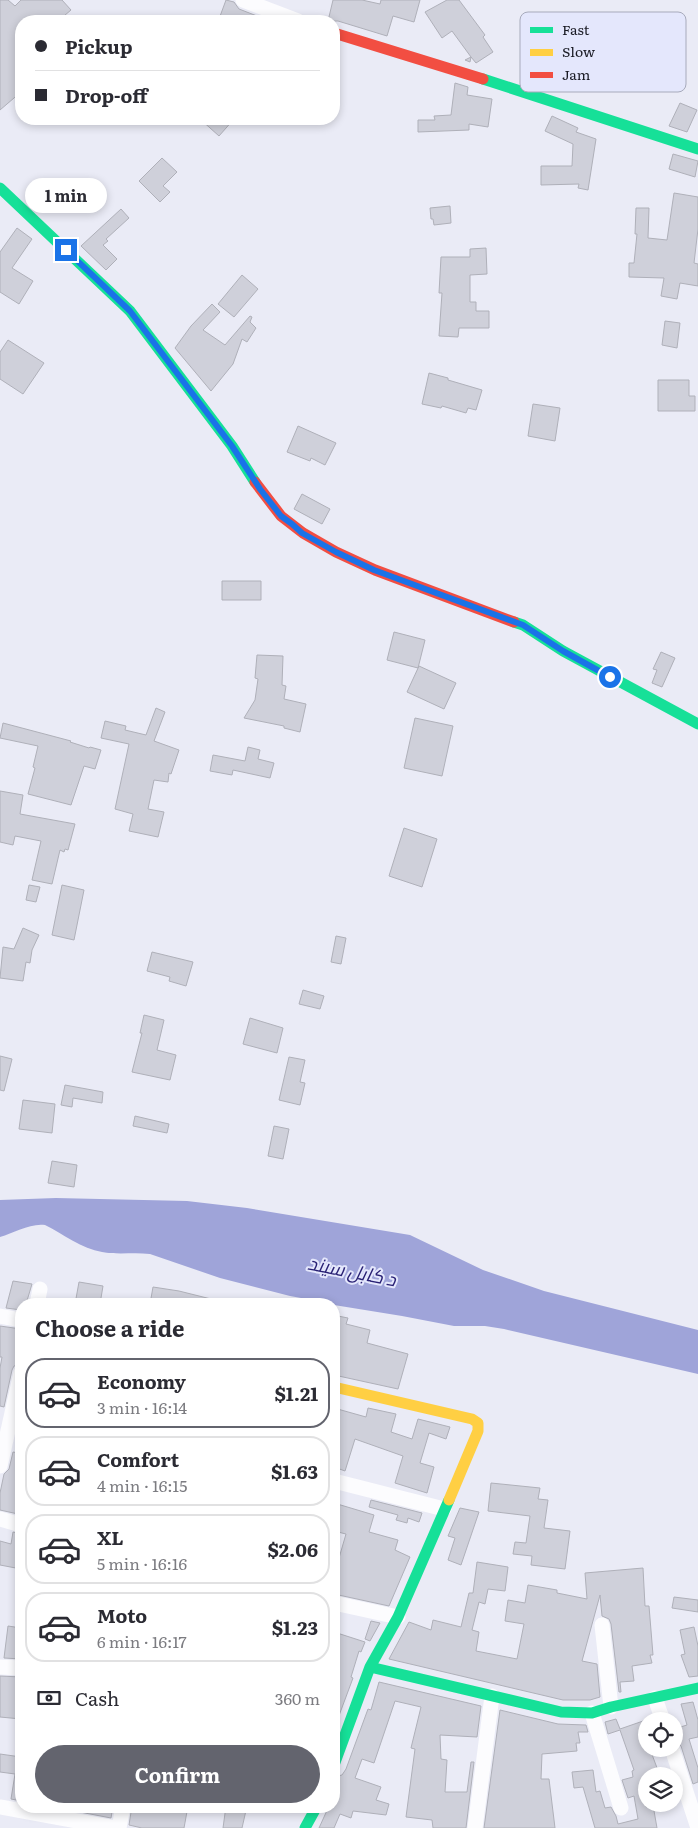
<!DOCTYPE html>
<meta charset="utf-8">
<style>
body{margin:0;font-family:Literata,Cairo,serif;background:#f7f7f7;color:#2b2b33;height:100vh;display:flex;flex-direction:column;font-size:19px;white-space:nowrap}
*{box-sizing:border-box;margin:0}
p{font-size:16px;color:#7c7c81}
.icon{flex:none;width:28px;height:28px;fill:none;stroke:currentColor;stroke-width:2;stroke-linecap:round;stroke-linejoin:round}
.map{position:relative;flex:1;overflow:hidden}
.drawer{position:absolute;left:15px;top:1298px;width:325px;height:515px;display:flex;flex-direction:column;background:#fff;border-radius:20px;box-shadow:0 2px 8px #0003}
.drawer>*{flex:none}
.banner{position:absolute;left:15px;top:15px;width:325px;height:110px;border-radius:20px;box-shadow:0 2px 8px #0003;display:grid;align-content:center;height:110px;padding:0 20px;background:#fff}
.tools{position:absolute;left:638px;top:1712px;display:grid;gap:10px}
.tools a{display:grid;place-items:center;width:45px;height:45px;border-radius:50%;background:#fff;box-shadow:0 2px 8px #0003;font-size:25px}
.end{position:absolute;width:22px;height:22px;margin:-11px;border:6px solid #1a73e8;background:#fff;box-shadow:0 0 0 2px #fff}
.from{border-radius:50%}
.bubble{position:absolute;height:35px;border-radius:18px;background:#fff;box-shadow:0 2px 8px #0003;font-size:16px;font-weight:700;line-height:35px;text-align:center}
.banner b{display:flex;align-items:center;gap:18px;height:48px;font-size:19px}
.banner b+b{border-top:1px solid #e1e1e2}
.banner i{width:12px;height:12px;background:#2b2b33}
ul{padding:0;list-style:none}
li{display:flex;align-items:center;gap:15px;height:70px;margin:0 10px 8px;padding:0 10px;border:2px solid #e1e1e2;border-radius:20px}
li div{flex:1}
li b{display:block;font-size:19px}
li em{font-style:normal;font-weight:700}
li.selected{border-color:#63646e}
li>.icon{width:45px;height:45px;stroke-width:1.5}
h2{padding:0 20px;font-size:22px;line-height:60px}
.pay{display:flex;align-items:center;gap:12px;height:55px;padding:0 20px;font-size:19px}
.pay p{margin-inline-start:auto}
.button{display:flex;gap:10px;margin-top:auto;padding:10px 20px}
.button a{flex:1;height:58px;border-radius:30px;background:#63646e;color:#fff;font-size:20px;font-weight:700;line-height:58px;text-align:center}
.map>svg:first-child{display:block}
.water{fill:#9fa4d9}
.building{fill:#cfd0da;stroke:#afb0b9}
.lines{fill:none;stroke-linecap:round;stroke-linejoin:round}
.street{stroke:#fcfcfe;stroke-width:15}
.fast{stroke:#16e098;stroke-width:11}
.slow{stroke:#ffcf43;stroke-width:11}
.jam{stroke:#f24e42;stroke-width:11}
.route{stroke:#1a73e8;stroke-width:6}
.labels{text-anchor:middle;stroke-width:4;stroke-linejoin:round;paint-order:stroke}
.water-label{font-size:19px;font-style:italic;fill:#271f73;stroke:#e4e7fc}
.key{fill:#e4e7fc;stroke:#a7aabb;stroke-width:1}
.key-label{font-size:14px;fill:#1a1b24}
</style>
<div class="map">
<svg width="698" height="1828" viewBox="0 0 698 1828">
<rect width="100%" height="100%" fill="#eaebf6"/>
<path class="water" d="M 56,1198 L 187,1201 L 247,1208 L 410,1235 L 483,1270 L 544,1291 L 698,1330 L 698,1374 L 504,1329 L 485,1326 L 454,1326 L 402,1316 L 334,1305 L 334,1304 L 290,1296 L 220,1278 L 150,1254 C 134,1252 118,1255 102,1252 C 82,1249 63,1234 45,1225 C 30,1223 14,1233 0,1237 L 0,1200 Z"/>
<path class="building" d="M 0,0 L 8,0 L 15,6 L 21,0 L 62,0 L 71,10 L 58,21 L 21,21 L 21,92 L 0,110 Z
M 226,0 L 234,2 L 239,9 L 257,16 L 219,19 Z
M 333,0 L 362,0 L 380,4 L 381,0 L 420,0 L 414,22 L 393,16 L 387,36 L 338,21 L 328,21 Z
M 447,0 L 459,0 L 485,35 L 483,37 L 493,52 L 476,63 L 471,57 L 470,62 L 465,60 L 471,57 L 452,31 L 442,38 L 425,12 Z
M 455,83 L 468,87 L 467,95 L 492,99 L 488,127 L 469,124 L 469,130 L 418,132 L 418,120 L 435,120 L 434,116 L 451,115 Z
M 680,103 L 697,110 L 687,132 L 669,126 Z
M 552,116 L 578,128 L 576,132 L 596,139 L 588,190 L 578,188 L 579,184 L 541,185 L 541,166 L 572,166 L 573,144 L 545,131 Z
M 200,119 L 234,119 L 219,136 Z
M 673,154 L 698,161 L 695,177 L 669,169 Z
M 162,158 L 177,172 L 163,186 L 170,192 L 160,202 L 139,181 Z
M 674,193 L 698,197 L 698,229 L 694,263 L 698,264 L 698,286 L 680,283 L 677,299 L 661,296 L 664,278 L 629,277 L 629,263 L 634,263 L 637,234 L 635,234 L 636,208 L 649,208 L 648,238 L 667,240 Z
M 450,206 L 451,223 L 434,225 L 433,219 L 431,219 L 430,208 Z
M 121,209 L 129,218 L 106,239 L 108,241 L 103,245 L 117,259 L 106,270 L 81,246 Z
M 17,228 L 32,239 L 12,268 L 33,281 L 19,304 L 0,292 L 0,252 Z
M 486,248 L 487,274 L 470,275 L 470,302 L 476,302 L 476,311 L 489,311 L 489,328 L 459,328 L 458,337 L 439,336 L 442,293 L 439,293 L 441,257 L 470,257 L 470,249 Z
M 242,275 L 258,289 L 234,317 L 218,304 Z
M 212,304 L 220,312 L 203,330 L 225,345 L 250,316 L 252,317 L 250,322 L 256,328 L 247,342 L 242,339 L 233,364 L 211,391 L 175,348 L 191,326 Z
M 665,321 L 680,323 L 677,348 L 662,345 Z
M 8,340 L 44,363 L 23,394 L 0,379 L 0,352 Z
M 429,373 L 448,378 L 448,380 L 482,390 L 476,410 L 468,408 L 466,413 L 442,406 L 441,408 L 422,404 Z
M 658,380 L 689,380 L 689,396 L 695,396 L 695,411 L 658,411 Z
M 533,404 L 560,408 L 555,441 L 528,436 Z
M 298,426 L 336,443 L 325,465 L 311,458 L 310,461 L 287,452 Z
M 302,494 L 330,509 L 322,524 L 294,509 Z
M 222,581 L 261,581 L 261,600 L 222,600 Z
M 394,632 L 425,640 L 418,668 L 387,660 Z
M 661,652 L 675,658 L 662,687 L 652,683 L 657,670 L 653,669 Z
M 257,655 L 283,656 L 282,685 L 286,686 L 284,699 L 306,704 L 300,732 L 284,728 L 284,726 L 244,718 L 255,700 L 258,679 L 255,678 Z
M 419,666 L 456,683 L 444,709 L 407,692 Z
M 156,708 L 165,712 L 154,741 L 179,750 L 171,774 L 169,773 L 168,782 L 154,780 L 148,809 L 164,812 L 158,837 L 129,831 L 133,814 L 115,809 L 129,744 L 101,738 L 105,721 L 126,726 L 125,730 L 146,735 Z
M 415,718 L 453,726 L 442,776 L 404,768 Z
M 3,723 L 71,741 L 70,742 L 89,748 L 90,747 L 101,750 L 95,769 L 84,766 L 71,805 L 28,794 L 35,768 L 33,767 L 38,746 L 0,738 Z
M 248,747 L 260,750 L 258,759 L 274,763 L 270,778 L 233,770 L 232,775 L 210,771 L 213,755 L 245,761 Z
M 0,791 L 23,795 L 20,814 L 75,824 L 68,850 L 65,849 L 64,852 L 60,850 L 52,884 L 32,880 L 41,841 L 15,836 L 13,845 L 0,842 Z
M 404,828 L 437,839 L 422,887 L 389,876 Z
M 29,885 L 40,887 L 36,902 L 26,900 Z
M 62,885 L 84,890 L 74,940 L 52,935 Z
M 23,928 L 39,935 L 32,950 L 30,963 L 26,962 L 23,981 L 0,978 L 3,947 L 14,949 Z
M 336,936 L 346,938 L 341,964 L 331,962 Z
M 152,952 L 193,962 L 186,986 L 169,981 L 170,977 L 147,971 Z
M 303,990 L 324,996 L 320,1009 L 299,1004 Z
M 144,1015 L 164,1020 L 157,1050 L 176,1055 L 170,1080 L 132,1072 L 142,1033 L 140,1033 Z
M 250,1018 L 283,1028 L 277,1053 L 243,1044 Z
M 0,1056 L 12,1059 L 4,1091 L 0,1090 Z
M 289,1057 L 305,1060 L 300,1082 L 305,1083 L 300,1105 L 279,1100 Z
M 65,1085 L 103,1092 L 102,1103 L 73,1098 L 72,1107 L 61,1105 Z
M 23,1100 L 55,1104 L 52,1133 L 19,1129 Z
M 135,1116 L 169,1124 L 167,1133 L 133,1126 Z
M 274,1126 L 289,1129 L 283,1159 L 268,1156 Z
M 52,1161 L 77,1165 L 74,1187 L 48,1183 Z
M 13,1281 L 32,1284 L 26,1304 L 21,1304 L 21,1310 L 6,1308 Z
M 79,1282 L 103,1286 L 100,1304 L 75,1304 Z
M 153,1287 L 179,1291 L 215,1300 L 214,1304 L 150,1304 Z
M 338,1316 L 348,1318 L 346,1324 L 370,1330 L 367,1343 L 408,1354 L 398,1389 L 334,1375 L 334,1331 Z
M 0,1326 L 21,1329 L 21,1364 L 14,1366 L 12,1370 L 4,1407 L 0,1406 L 0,1368 L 2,1357 L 0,1357 Z
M 334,1408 L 366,1417 L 368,1408 L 396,1414 L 391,1432 L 412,1439 L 418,1419 L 450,1427 L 446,1439 L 429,1433 L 420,1463 L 434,1467 L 427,1493 L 395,1483 L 403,1456 L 355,1439 L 345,1471 L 334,1467 Z
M 13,1452 L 19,1453 L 16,1467 L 21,1469 L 21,1501 L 18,1514 L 0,1510 L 0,1493 L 4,1474 L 9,1469 Z
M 491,1483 L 540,1488 L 538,1499 L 548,1500 L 544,1528 L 570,1531 L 565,1569 L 531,1565 L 532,1556 L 513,1554 L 515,1542 L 526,1543 L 530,1516 L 488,1511 Z
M 371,1500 L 422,1513 L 419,1522 L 408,1518 L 407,1523 L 396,1520 L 398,1515 L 369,1507 Z
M 334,1503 L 374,1515 L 369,1532 L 398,1540 L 395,1550 L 410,1557 L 389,1606 L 334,1594 L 334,1568 L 338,1557 L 339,1558 L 346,1534 L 334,1531 Z
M 460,1508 L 479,1512 L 461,1565 L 448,1560 L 455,1538 L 448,1536 Z
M 13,1532 L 21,1534 L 21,1569 L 0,1565 L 0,1541 L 11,1544 Z
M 477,1562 L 508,1567 L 505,1591 L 488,1589 L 485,1604 L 479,1602 L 472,1630 L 479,1632 L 476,1651 L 517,1659 L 524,1624 L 505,1621 L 508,1600 L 525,1603 L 528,1585 L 557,1590 L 557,1593 L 587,1599 L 585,1573 L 643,1568 L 645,1606 L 649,1606 L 653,1655 L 650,1655 L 652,1663 L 632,1666 L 634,1681 L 620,1682 L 621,1692 L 619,1692 L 611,1624 L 609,1619 L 602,1616 L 600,1595 L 582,1661 L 597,1664 L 600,1697 L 590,1700 L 563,1700 L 389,1659 L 409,1622 L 431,1630 L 433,1620 L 461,1627 L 469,1593 L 473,1593 Z
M 674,1597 L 698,1600 L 698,1612 L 672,1608 Z
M 371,1621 L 380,1623 L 370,1641 L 365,1639 Z
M 8,1626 L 21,1628 L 21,1659 L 4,1658 Z
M 694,1627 L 698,1646 L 698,1676 L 689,1677 L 681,1655 L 685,1654 L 680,1630 Z
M 334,1632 L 365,1642 L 361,1652 L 359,1651 L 351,1677 L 353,1678 L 334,1729 Z
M 0,1676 L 21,1677 L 21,1719 L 0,1717 Z
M 379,1682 L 481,1706 L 477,1737 L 440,1735 L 441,1759 L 447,1760 L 445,1792 L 467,1792 L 471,1762 L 474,1762 L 466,1828 L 433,1828 L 432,1820 L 406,1817 L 415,1749 L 411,1748 L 421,1707 L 395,1701 L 374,1763 L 362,1759 L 355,1778 L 381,1787 L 376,1800 L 389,1804 L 386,1815 L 353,1811 L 351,1818 L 340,1814 L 334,1828 L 319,1828 L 329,1806 L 334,1806 L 334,1777 L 342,1775 L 346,1769 L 368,1709 L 371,1710 Z
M 693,1702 L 698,1720 L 698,1737 L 689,1739 L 698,1768 L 698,1782 L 693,1784 L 681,1746 L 674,1740 L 674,1729 L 687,1725 L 681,1704 Z
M 500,1710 L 558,1724 L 586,1725 L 588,1732 L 578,1732 L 580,1743 L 576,1743 L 577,1751 L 542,1754 L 541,1779 L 549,1779 L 555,1828 L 484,1828 Z
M 616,1719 L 620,1729 L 646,1720 L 646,1749 L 650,1749 L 660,1776 L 646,1776 L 646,1807 L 653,1805 L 657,1828 L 595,1828 L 583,1787 L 574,1788 L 572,1772 L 593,1770 L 596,1792 L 600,1791 L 605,1808 L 611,1807 L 616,1816 L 618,1824 L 638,1819 L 634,1796 L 628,1798 L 622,1780 L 633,1777 L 632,1771 L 634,1770 L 620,1730 L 608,1734 L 605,1722 Z
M 0,1754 L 21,1757 L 21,1801 L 11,1799 L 15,1774 L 0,1772 Z
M 59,1806 L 113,1806 L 111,1818 L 59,1808 Z
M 132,1806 L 188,1806 L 184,1828 L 142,1828 L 129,1825 Z
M 226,1806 L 247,1806 L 242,1828 L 223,1828 Z"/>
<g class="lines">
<path class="street" d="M 243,0 L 298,21
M 37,1304 L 40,1289
M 0,1316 L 21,1320
M 0,1466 L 21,1373
M 334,1481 L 444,1509
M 0,1519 L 21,1525
M 334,1603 L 398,1617
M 602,1625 L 611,1707
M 0,1667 L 21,1668
M 655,1698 L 663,1721
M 592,1713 L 621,1808
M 672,1749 L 698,1828
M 0,1807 L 115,1828
M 119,1828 L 123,1806
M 475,1828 L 492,1696"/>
<path class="fast" d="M 483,79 L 698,149
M 0,188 L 130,311 L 232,446 L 255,482
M 514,622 L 523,625 L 563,651 L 698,724
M 370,1667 L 561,1712 L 592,1713 L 611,1707 L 698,1688
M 334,1765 L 370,1667 L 398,1617 L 449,1500
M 305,1828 L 317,1806"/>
<path class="slow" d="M 334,1387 L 472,1419 L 478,1423 L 478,1431 L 449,1500"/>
<path class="jam" d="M 334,33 L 483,79
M 255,482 L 281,516 L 303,533 L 336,552 L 375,570 L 514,622"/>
</g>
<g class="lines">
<path class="route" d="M 66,250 L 130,311 L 232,446 L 260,489 L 281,516 L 292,524 L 302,533 L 336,552 L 374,570 L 523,625 L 563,651 L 610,677"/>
</g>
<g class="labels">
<g class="water-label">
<text transform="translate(352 1271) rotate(11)" y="7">د کابل سيند</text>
</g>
</g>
<rect x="520" y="12" width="166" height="80" rx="8" class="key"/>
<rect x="530" y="27" width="23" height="6" fill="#16e098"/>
<rect x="530" y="49" width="23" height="7" fill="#ffcf43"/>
<rect x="530" y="72" width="23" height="6" fill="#f24e42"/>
<g class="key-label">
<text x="562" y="35">Fast</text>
<text x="562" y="57">Slow</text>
<text x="562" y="80">Jam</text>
</g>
</svg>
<div class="tools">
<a><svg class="icon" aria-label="locate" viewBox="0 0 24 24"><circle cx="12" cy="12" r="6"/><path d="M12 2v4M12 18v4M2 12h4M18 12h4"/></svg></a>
<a><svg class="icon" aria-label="layers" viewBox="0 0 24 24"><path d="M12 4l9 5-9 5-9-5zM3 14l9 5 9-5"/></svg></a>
</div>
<i class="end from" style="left:610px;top:677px"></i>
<i class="end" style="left:66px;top:250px"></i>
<div class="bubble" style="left:25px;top:178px;width:82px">1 min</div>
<div class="banner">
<b><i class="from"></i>Pickup</b>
<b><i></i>Drop-off</b>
</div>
<section class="drawer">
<h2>Choose a ride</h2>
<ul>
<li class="selected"><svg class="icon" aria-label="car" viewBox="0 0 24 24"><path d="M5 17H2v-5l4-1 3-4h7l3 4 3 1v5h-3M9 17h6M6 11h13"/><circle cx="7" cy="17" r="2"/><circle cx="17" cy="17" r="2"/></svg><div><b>Economy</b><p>3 min · 16:14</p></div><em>$1.21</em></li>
<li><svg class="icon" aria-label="car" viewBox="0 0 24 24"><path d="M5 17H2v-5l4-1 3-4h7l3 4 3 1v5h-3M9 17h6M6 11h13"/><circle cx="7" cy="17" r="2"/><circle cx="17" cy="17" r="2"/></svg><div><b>Comfort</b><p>4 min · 16:15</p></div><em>$1.63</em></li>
<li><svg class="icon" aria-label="car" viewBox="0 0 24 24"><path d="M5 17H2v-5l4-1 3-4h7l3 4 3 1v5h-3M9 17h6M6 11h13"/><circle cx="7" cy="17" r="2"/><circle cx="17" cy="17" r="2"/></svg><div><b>XL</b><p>5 min · 16:16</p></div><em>$2.06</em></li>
<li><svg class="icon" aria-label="car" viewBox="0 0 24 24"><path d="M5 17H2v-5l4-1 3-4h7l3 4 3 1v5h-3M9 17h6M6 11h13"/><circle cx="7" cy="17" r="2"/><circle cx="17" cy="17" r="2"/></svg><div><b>Moto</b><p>6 min · 16:17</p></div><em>$1.23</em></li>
</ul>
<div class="pay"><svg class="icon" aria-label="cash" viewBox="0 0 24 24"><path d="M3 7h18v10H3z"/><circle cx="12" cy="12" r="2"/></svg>Cash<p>360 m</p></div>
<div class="button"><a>Confirm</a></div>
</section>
</div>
